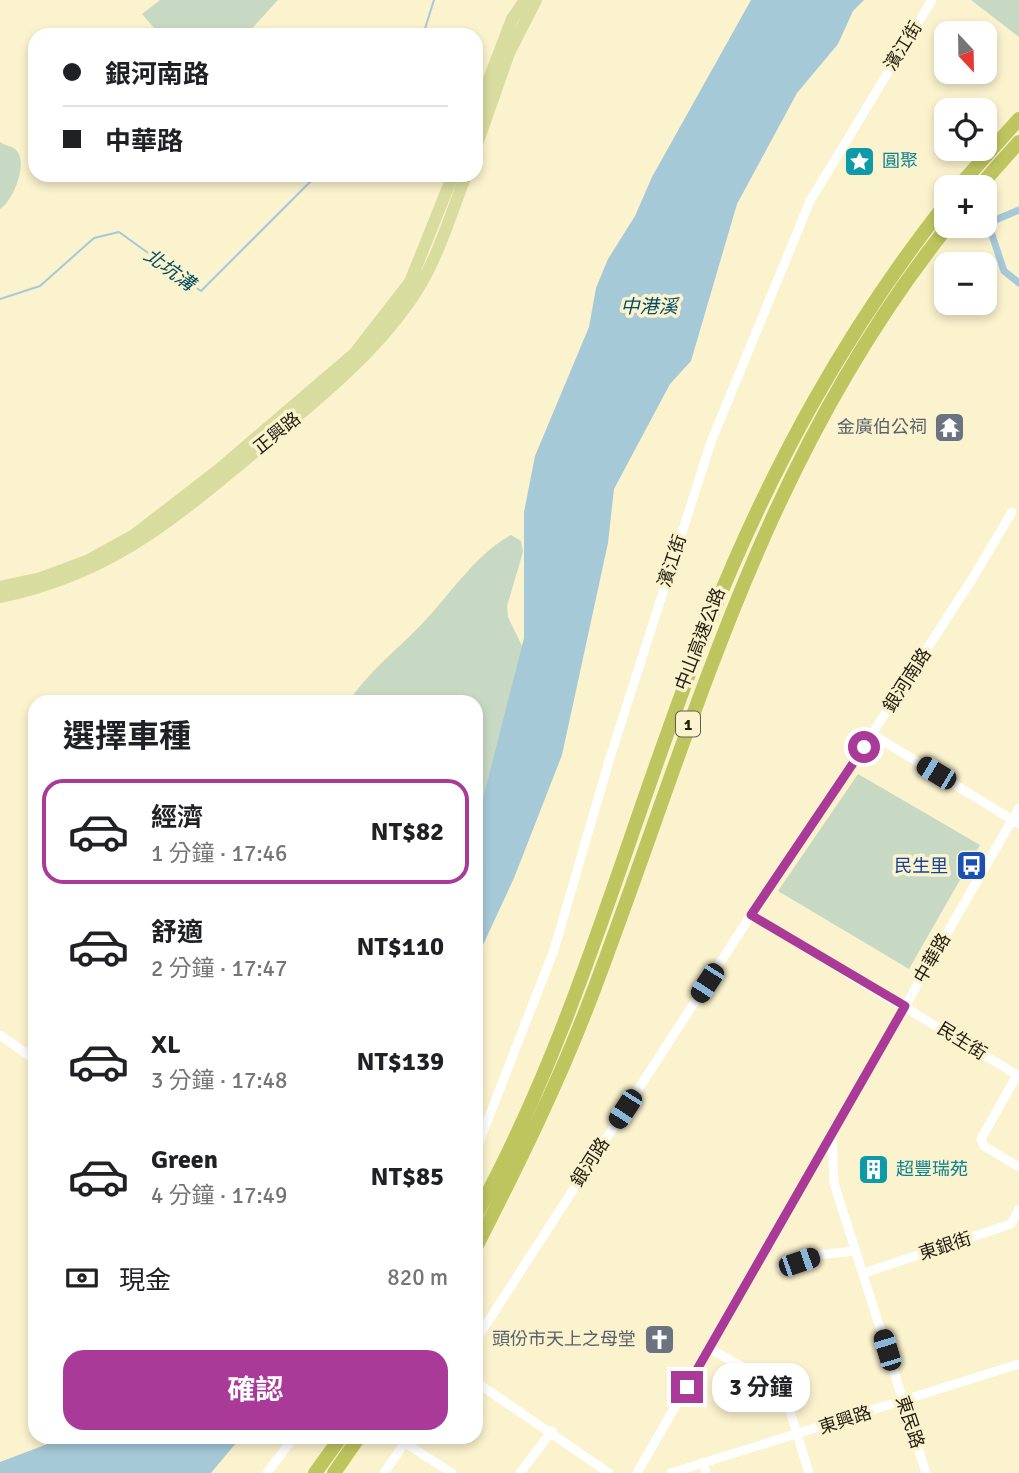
<!DOCTYPE html>
<html lang="zh-TW">
<meta charset="utf-8">
<style>
body{margin:0;font-family:Signika,"Noto Sans TC",sans-serif;background:#f6f6f6;color:#202124;height:100vh;display:flex;flex-direction:column;font-size:26px;white-space:nowrap}
*{box-sizing:border-box;margin:0}
p{font-size:23px;color:#757577}
.icon{flex:none;width:38px;height:38px;fill:none;stroke:currentColor;stroke-width:2;stroke-linecap:round;stroke-linejoin:round}
.map{position:relative;flex:1;overflow:hidden}
.sheet{position:absolute;left:28px;top:695px;width:455px;height:749px;display:flex;flex-direction:column;background:#fff;border-radius:21px;box-shadow:0 4px 10px #0003}
.sheet>*{flex:none}
.guide{position:absolute;left:28px;top:28px;width:455px;height:154px;border-radius:21px;box-shadow:0 4px 10px #0003;display:grid;align-content:center;height:154px;padding:0 35px;background:#fff}
.needle{width:46px;rotate:158deg}
.controls{position:absolute;left:934px;top:21px;display:grid;gap:14px}
.controls a{display:grid;place-items:center;width:63px;height:63px;border-radius:14px;background:#fff;box-shadow:0 4px 10px #0003;font-size:35px}
.end{position:absolute;width:32px;height:32px;margin:-16px;border:9px solid #a93a98;background:#fff;box-shadow:0 0 0 4px #fff}
.from{border-radius:50%}
.bubble{position:absolute;height:49px;border-radius:21px;background:#fff;box-shadow:0 4px 10px #0003;font-size:23px;font-weight:700;line-height:49px;text-align:center}
.car{position:absolute;width:21px;height:42px;margin:-21px -10px;border-radius:9px;box-shadow:0 0 5px 2px #0007;background:linear-gradient(#222 24%,#8ab4d8 0 40%,#222 0 76%,#8ab4d8 0 86%,#222 0)}
.guide b{display:flex;align-items:center;gap:24px;height:66px;font-size:26px}
.guide b+b{border-top:2px solid #e0e0e0}
.guide i{width:18px;height:18px;background:#202124}
ul{padding:0;list-style:none}
li{display:flex;align-items:center;gap:21px;height:105px;margin:0 14px 10px;padding:0 21px;border:4px solid transparent;border-radius:21px}
li div{flex:1}
li b{display:block;font-size:26px}
li em{font-style:normal;font-weight:700}
li.on{border-color:#a93a98}
li>.icon{width:63px;height:63px;stroke-width:1.5}
h2{padding:0 35px;font-size:32px;line-height:84px}
.pay{display:flex;align-items:center;gap:18px;height:77px;padding:0 35px;font-size:26px}
.pay p{margin-inline-start:auto}
.action{display:flex;gap:14px;margin-top:auto;padding:14px 35px}
.action a{flex:1;height:80px;border-radius:21px;background:#a93a98;color:#fff;font-size:28px;font-weight:700;line-height:80px;text-align:center}
.map>svg:first-child{display:block}
.green{fill:#c8d9c3}
.water{fill:#a6c9d8}
.lines{fill:none;stroke-linecap:round;stroke-linejoin:round}
.stream{stroke:#a6c9d8;stroke-width:2}
.canal{stroke:#a6c9d8;stroke-width:7}
.minor{stroke:#fff;stroke-width:9}
.major{stroke:#d8dc9f;stroke-width:12}
.highway{stroke:#bec55f;stroke-width:14}
.route{stroke:#a93a98;stroke-width:9}
.labels{text-anchor:middle;stroke-width:7;stroke-linejoin:round;paint-order:stroke}
.shield{fill:#fbf2ce;stroke:#625d49;stroke-width:2}
.shield-label{font-size:16px;font-weight:bold;fill:#211d10}
.street-label{font-size:18px;fill:#211d10;stroke:#fbf2ce}
.culture-label{font-size:18px;fill:#0d838f;stroke:#fbf2ce;text-anchor:start}
.worship-label{font-size:18px;fill:#5b616d;stroke:#fbf2ce;text-anchor:end}
.transit-label{font-size:18px;fill:#164399;stroke:#fbf2ce;text-anchor:end}
.water-label{font-size:19px;font-style:italic;fill:#034c62;stroke:#fbf2ce}
</style>
<div class="map">
<svg width="1019" height="1473" viewBox="0 0 1019 1473">
<rect width="100%" height="100%" fill="#fbf2ce"/>
<path class="green" d="M 160,0 L 278,0 L 246,35 L 160,35 L 142,14 Z
M 971,0 L 1019,0 L 1019,37 Z
M 0,142 C 4,145 11,146 15,149 C 30,161 13,201 0,209 Z
M 511,535 L 521,541 L 523,552 L 507,606 L 508,617 L 522,646 L 524,667 L 476,844 L 476,702 L 348,702 C 368,673 394,652 419,627 C 450,596 472,557 511,535 Z
M 858,774 L 980,845 L 909,969 L 778,891 Z"/>
<path class="water" d="M 751,0 L 864,0 L 853,11 L 838,44 L 797,93 L 737,204 L 691,361 L 670,384 L 614,489 L 608,543 L 562,755 L 514,878 L 476,960 L 476,826 L 524,638 L 524,512 L 535,456 L 589,327 L 596,288 L 608,259 L 635,216 L 652,177 Z
M 66,1437 L 241,1437 L 211,1473 L 0,1473 L 0,1462 Z"/>
<g class="lines">
<path class="stream" d="M 423,35 L 434,0
M 0,299 L 40,286 L 94,238 L 119,232 L 201,291 L 317,175"/>
<path class="canal" d="M 1019,210 L 988,223 L 1004,271 L 1019,283"/>
<path class="minor" d="M 872,734 L 1019,824
M 751,915 L 1019,1076
M 0,1035 L 35,1060
M 1017,1075 L 981,1139 L 984,1146 L 1019,1167
M 832,1137 L 834,1183 L 926,1473
M 476,1150 L 554,950 L 609,761 L 711,442 L 810,201 L 932,0
M 781,1268 L 818,1255 L 855,1251
M 864,1273 L 1011,1224 L 1019,1209
M 476,1340 L 751,915 L 872,734 L 974,576 L 1012,512
M 709,1348 L 784,1391 L 809,1473
M 476,1382 L 609,1473
M 405,1443 L 452,1473
M 703,1462 L 706,1473
M 267,1473 L 294,1437
M 384,1473 L 409,1437
M 520,1473 L 552,1431
M 637,1473 L 1019,808
M 671,1473 L 1019,1364"/>
<path class="major" d="M 476,113 L 512,19 L 525,0
M 476,147 L 509,53 L 536,0
M 0,587 L 41,578 L 87,561 L 134,535 L 217,471 L 355,353 L 410,282 L 453,175
M 0,597 C 116,573 178,515 267,442 C 319,398 370,358 410,301 C 436,265 450,216 466,175"/>
<path class="highway" d="M 958,187 L 1019,119
M 979,187 L 1019,142
M 476,1215 C 580,1026 631,815 711,617 C 772,466 846,330 947,202
M 476,1247 C 517,1167 558,1084 590,1000 C 695,725 760,462 948,226
M 315,1473 L 341,1437
M 334,1473 L 359,1437"/>
</g>
<g class="lines">
<path class="route" d="M 687,1387 L 905,1006 L 751,915 L 864,747"/>
</g>
<defs>
<symbol id="sight-square" viewBox="-11 -11 22 22"><rect x="-9" y="-9" width="18" height="18" rx="4" fill="#0f9aa8" stroke="#fbf2ce"/><path d="M0-6L1.8-2.2L6-1.7L2.9 1.2L3.7 5.4L0 3.3L-3.7 5.4L-2.9 1.2L-6-1.7L-1.8-2.2Z" fill="#fff"/></symbol>
<symbol id="temple-square" viewBox="-11 -11 22 22"><rect x="-9" y="-9" width="18" height="18" rx="4" fill="#6b7280" stroke="#fbf2ce"/><path d="M0-6L5-2H3V0L6.5 2.5H4V6H1.5V3h-3V6H-4V2.5H-6.5L-3 0V-2H-5Z" fill="#fff"/></symbol>
<symbol id="bus-square" viewBox="-11 -11 22 22"><rect x="-9" y="-9" width="18" height="18" rx="4" fill="#1a4fb4" stroke="#fbf2ce"/><path d="M-5-6H5V4H4V6H2V4H-2V6H-4V4H-5ZM-3.5-4V0h7V-4ZM-3.5 1.2v1.5H-2V1.2ZM2 1.2v1.5H3.5V1.2Z" fill="#fff"/></symbol>
<symbol id="building-square" viewBox="-11 -11 22 22"><rect x="-9" y="-9" width="18" height="18" rx="4" fill="#0f9aa8" stroke="#fbf2ce"/><path d="M-4-6H4V6H1V3H-1V6H-4ZM-2.5-4.3h1.7v1.8h-1.7ZM.8-4.3h1.7v1.8H.8ZM-2.5-1h1.7V.8h-1.7ZM.8-1h1.7V.8H.8Z" fill="#fff"/></symbol>
<symbol id="church-square" viewBox="-11 -11 22 22"><rect x="-9" y="-9" width="18" height="18" rx="4" fill="#6b7280" stroke="#fbf2ce"/><path d="M-1.2-6h2.4v3.5h3.3v2.4h-3.3V6h-2.4V-.1h-3.3v-2.4h3.3Z" fill="#fff"/></symbol>
</defs>
<g fill-rule="evenodd">
<use href="#sight-square" x="842" y="144" width="35" height="35"/>
<use href="#temple-square" x="932" y="410" width="35" height="35"/>
<use href="#bus-square" x="954" y="848" width="35" height="35"/>
<use href="#building-square" x="856" y="1152" width="35" height="35"/>
<use href="#church-square" x="642" y="1322" width="35" height="35"/>
</g>
<g class="labels">
<rect class="shield" x="676" y="711.5" width="24" height="25" rx="5"/>
<g class="shield-label">
<text x="688" y="730">1</text>
</g>
<g class="street-label">
<text transform="translate(903 46) rotate(-58)" y="6">濱江街</text>
<text transform="translate(277 433) rotate(-39)" y="6">正興路</text>
<text transform="translate(672 561) rotate(-72)" y="6">濱江街</text>
<text transform="translate(700 639) rotate(-69)" y="6">中山高速公路</text>
<text transform="translate(907 680) rotate(-57)" y="6">銀河南路</text>
<text transform="translate(932 958) rotate(-60)" y="6">中華路</text>
<text transform="translate(962 1041) rotate(32)" y="6">民生街</text>
<text transform="translate(590 1162) rotate(-57)" y="6">銀河路</text>
<text transform="translate(945 1246) rotate(-18)" y="6">東銀街</text>
<text transform="translate(845 1420) rotate(-18)" y="6">東興路</text>
<text transform="translate(910 1422) rotate(72)" y="6">東民路</text>
</g>
<g class="culture-label">
<text x="882" y="167">圓聚</text>
<text x="896" y="1175">超豐瑞苑</text>
</g>
<g class="worship-label">
<text x="927" y="433">金廣伯公祠</text>
<text x="636" y="1345">頭份市天上之母堂</text>
</g>
<g class="transit-label">
<text x="948" y="872">民生里</text>
</g>
<g class="water-label">
<text transform="translate(170 269) rotate(36)" y="7">北坑溝</text>
<text x="649" y="313">中港溪</text>
</g>
</g>
</svg>
<div class="controls">
<a><svg class="needle" viewBox="-14 -14 28 28"><path d="M0-13l5 13h-10z" fill="#e53935"/><path d="M0 13l5-13h-10z" fill="#757577"/></svg></a>
<a><svg class="icon" aria-label="locate" viewBox="0 0 24 24"><circle cx="12" cy="12" r="6"/><path d="M12 2v4M12 18v4M2 12h4M18 12h4"/></svg></a>
<a>+</a>
<a>−</a>
</div>
<i class="end from" style="left:864px;top:747px"></i>
<i class="end" style="left:687px;top:1387px"></i>
<div class="bubble" style="left:712px;top:1363px;width:98px">3 分鐘</div>
<i class="car" style="left:936px;top:773px;rotate:301deg"></i>
<i class="car" style="left:707px;top:983px;rotate:213deg"></i>
<i class="car" style="left:625px;top:1109px;rotate:213deg"></i>
<i class="car" style="left:799px;top:1262px;rotate:71deg"></i>
<i class="car" style="left:887px;top:1350px;rotate:343deg"></i>
<div class="guide">
<b><i class="from"></i>銀河南路</b>
<b><i></i>中華路</b>
</div>
<section class="sheet">
<h2>選擇車種</h2>
<ul>
<li class="on"><svg class="icon" aria-label="car" viewBox="0 0 24 24"><path d="M5 17H2v-5l4-1 3-4h7l3 4 3 1v5h-3M9 17h6M6 11h13"/><circle cx="7" cy="17" r="2"/><circle cx="17" cy="17" r="2"/></svg><div><b>經濟</b><p>1 分鐘 · 17:46</p></div><em>NT$82</em></li>
<li><svg class="icon" aria-label="car" viewBox="0 0 24 24"><path d="M5 17H2v-5l4-1 3-4h7l3 4 3 1v5h-3M9 17h6M6 11h13"/><circle cx="7" cy="17" r="2"/><circle cx="17" cy="17" r="2"/></svg><div><b>舒適</b><p>2 分鐘 · 17:47</p></div><em>NT$110</em></li>
<li><svg class="icon" aria-label="car" viewBox="0 0 24 24"><path d="M5 17H2v-5l4-1 3-4h7l3 4 3 1v5h-3M9 17h6M6 11h13"/><circle cx="7" cy="17" r="2"/><circle cx="17" cy="17" r="2"/></svg><div><b>XL</b><p>3 分鐘 · 17:48</p></div><em>NT$139</em></li>
<li><svg class="icon" aria-label="car" viewBox="0 0 24 24"><path d="M5 17H2v-5l4-1 3-4h7l3 4 3 1v5h-3M9 17h6M6 11h13"/><circle cx="7" cy="17" r="2"/><circle cx="17" cy="17" r="2"/></svg><div><b>Green</b><p>4 分鐘 · 17:49</p></div><em>NT$85</em></li>
</ul>
<div class="pay"><svg class="icon" aria-label="cash" viewBox="0 0 24 24"><path d="M3 7h18v10H3z"/><circle cx="12" cy="12" r="2"/></svg>現金<p>820 m</p></div>
<div class="action"><a>確認</a></div>
</section>
</div>
